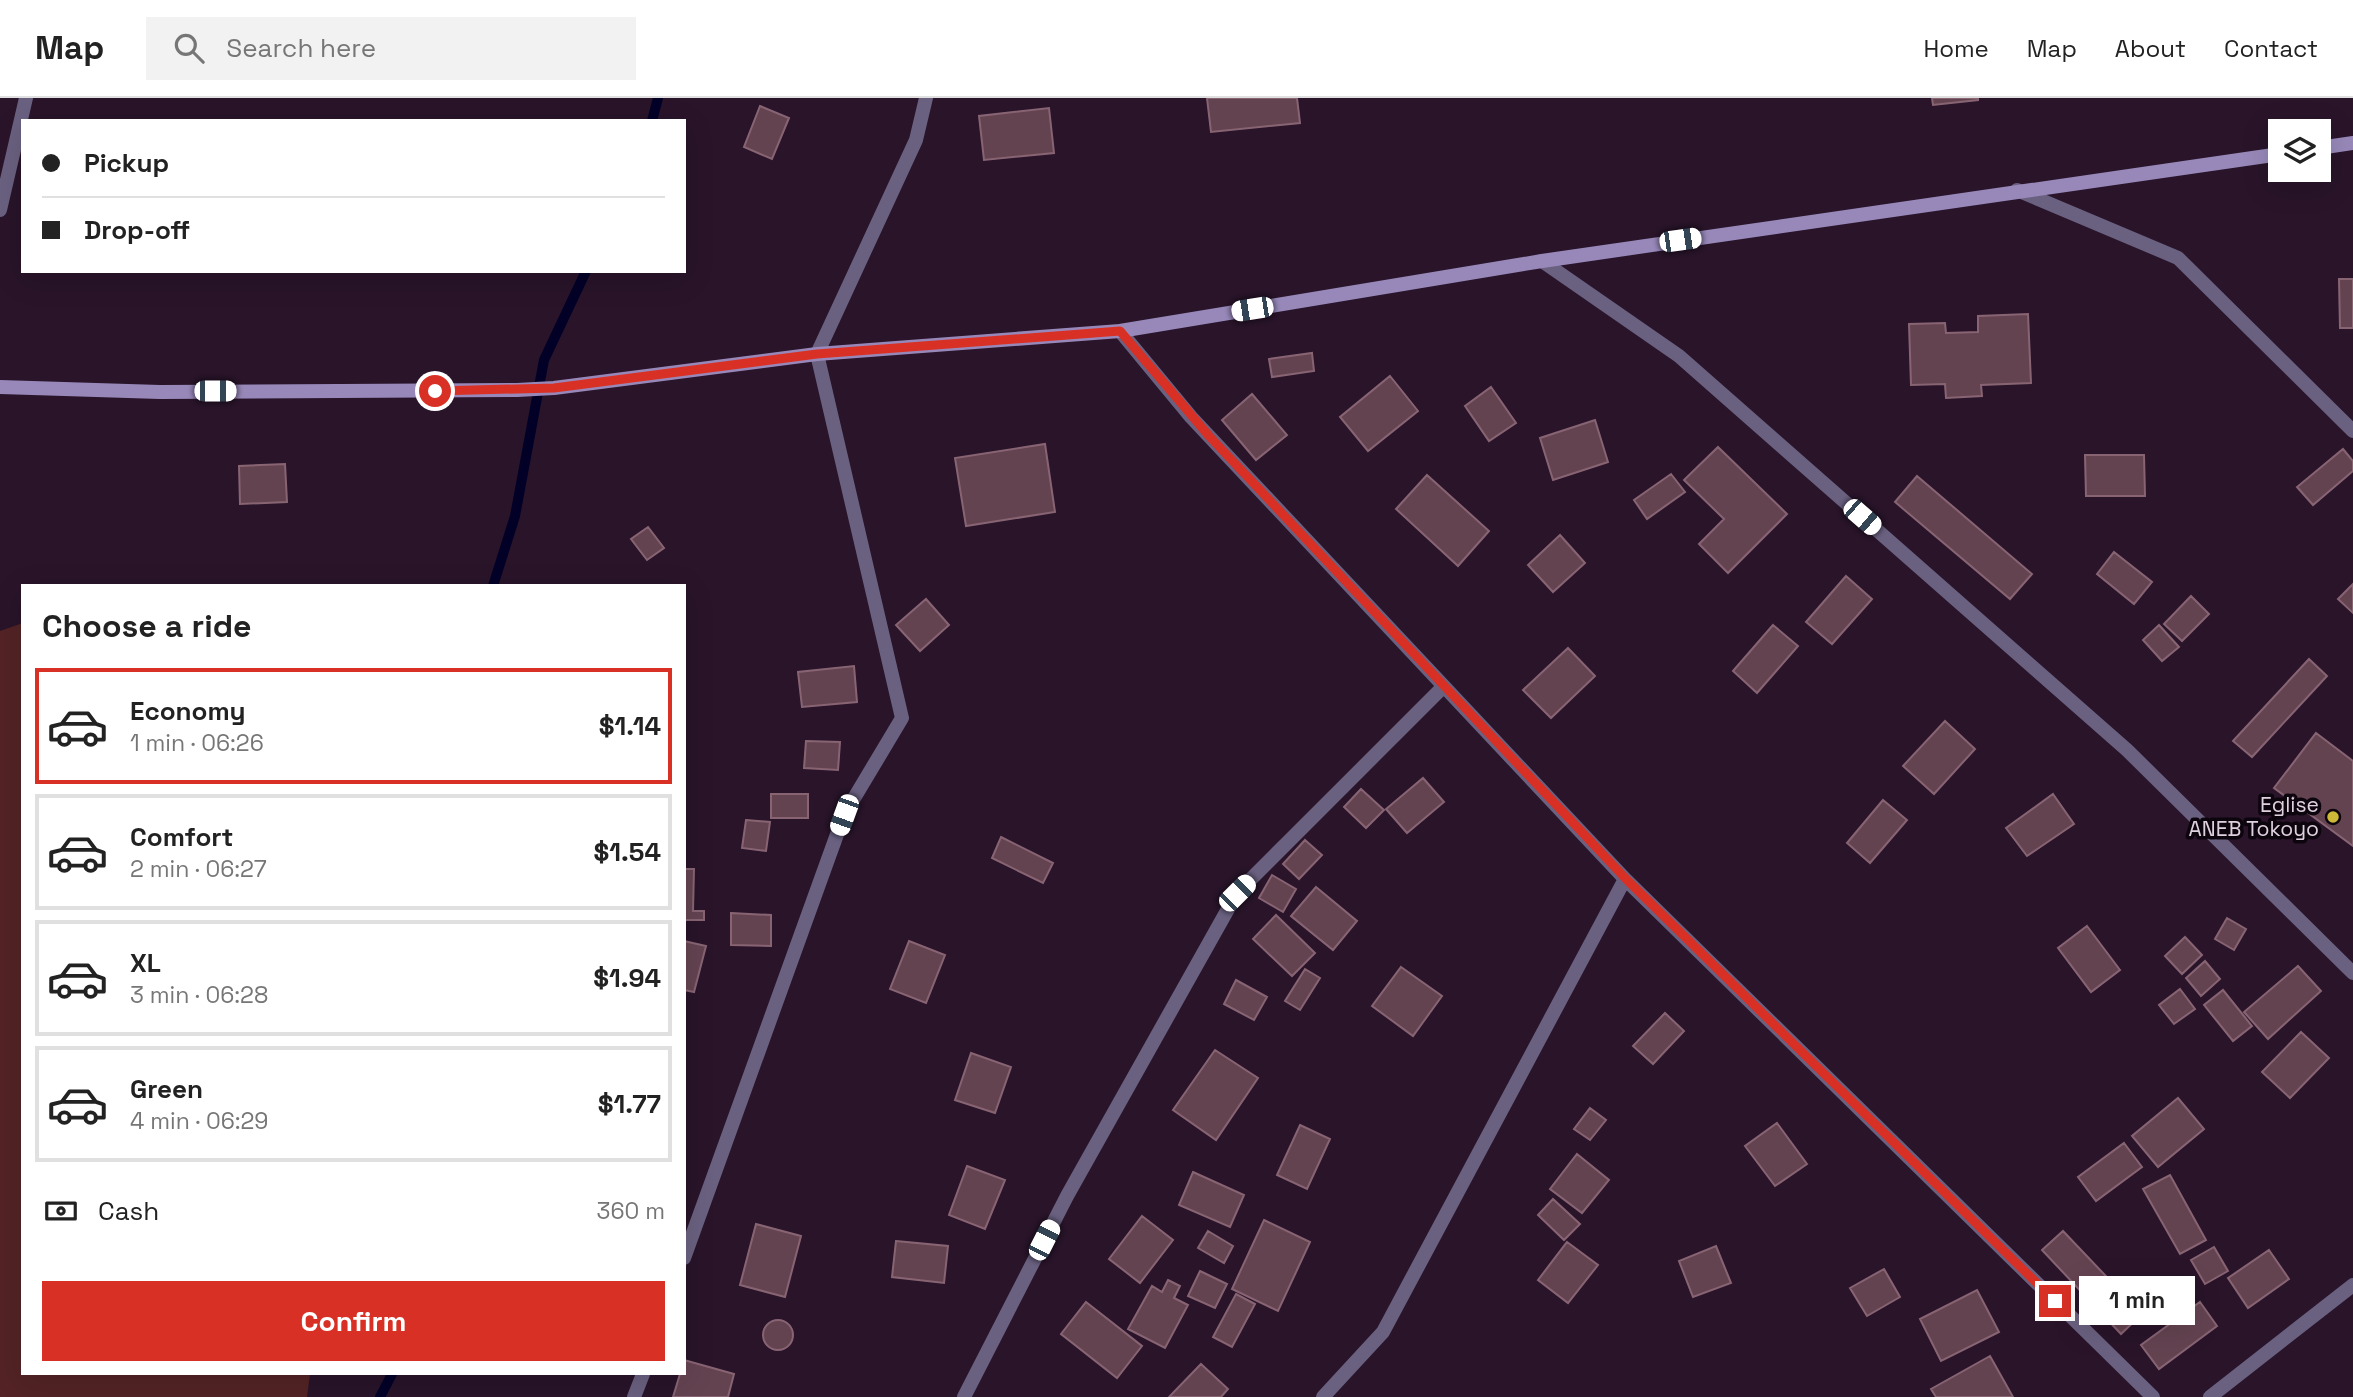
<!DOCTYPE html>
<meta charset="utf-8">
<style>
body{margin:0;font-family:"Space Grotesk",sans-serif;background:#f2f2f2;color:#222;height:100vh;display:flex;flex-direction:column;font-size:26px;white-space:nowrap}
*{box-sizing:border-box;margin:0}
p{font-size:23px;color:#767676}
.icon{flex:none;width:38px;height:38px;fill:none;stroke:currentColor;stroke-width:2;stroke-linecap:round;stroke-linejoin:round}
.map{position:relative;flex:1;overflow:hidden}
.sheet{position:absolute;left:21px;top:486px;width:665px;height:791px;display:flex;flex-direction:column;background:#fff;border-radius:0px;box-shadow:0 7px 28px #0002}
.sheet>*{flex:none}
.hud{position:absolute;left:21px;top:21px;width:665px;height:154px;border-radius:0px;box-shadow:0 7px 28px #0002;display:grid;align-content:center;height:154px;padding:0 21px;background:#fff}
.fabs{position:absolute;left:2268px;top:21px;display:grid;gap:14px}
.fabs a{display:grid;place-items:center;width:63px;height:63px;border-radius:0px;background:#fff;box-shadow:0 7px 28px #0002;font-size:35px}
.end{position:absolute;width:32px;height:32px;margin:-16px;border:9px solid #d93025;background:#fff;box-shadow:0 0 0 4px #fff}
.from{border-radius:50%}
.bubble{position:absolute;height:49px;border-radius:0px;background:#fff;box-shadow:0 7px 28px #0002;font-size:23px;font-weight:800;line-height:49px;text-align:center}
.car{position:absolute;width:21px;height:42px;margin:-21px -10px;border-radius:9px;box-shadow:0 0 5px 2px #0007;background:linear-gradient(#fff 24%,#345 0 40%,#fff 0 76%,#345 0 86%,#fff 0)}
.hud b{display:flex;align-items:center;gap:24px;height:66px;font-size:26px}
.hud b+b{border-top:2px solid #e0e0e0}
.hud i{width:18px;height:18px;background:#222}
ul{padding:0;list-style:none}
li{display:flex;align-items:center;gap:21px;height:116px;margin:0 14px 10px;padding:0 7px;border:4px solid #e0e0e0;border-radius:0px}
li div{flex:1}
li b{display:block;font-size:26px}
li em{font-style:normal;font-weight:800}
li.active{border-color:#d93025}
li>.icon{width:63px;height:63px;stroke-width:1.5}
h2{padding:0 21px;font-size:32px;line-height:84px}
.pay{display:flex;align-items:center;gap:18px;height:77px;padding:0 21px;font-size:26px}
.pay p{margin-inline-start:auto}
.action{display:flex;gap:14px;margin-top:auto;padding:14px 21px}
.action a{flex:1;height:80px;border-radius:0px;background:#d93025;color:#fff;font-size:28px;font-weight:800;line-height:80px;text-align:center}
header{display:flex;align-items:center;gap:42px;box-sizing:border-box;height:98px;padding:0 35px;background:#fff;border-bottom:2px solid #e0e0e0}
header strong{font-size:33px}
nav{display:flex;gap:38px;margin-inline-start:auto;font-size:24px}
.search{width:490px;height:63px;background:#f2f2f2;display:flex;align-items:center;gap:18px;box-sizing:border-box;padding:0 24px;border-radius:0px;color:#767676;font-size:26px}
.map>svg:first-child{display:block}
.green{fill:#532325}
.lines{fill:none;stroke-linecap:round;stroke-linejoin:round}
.stream{stroke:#030027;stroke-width:10}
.building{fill:#644351;stroke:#886473;stroke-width:2}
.street{stroke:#6a6180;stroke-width:14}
.secondary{stroke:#9788b9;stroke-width:14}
.route{stroke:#d93025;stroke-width:9}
.poi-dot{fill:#ceb837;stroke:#0c050d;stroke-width:2.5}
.labels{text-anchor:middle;stroke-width:7;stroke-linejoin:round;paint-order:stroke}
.poi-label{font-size:21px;fill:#e0d1e0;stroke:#0c050d;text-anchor:end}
</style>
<header>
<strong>Map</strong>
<div class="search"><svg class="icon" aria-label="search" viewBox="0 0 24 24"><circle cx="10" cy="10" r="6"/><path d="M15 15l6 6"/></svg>Search here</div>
<nav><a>Home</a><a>Map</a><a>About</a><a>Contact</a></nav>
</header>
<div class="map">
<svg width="2353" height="1299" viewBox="0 0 2353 1299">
<rect width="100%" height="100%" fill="#29142a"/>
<path class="green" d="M 23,525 L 23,1276 L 310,1276 L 307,1299 L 0,1299 L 0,533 Z"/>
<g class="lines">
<path class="stream" d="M 652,23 L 658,0
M 493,488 L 515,418 L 544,262 L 586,173
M 380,1299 L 392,1276"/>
</g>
<path class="building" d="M 1207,0 L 1297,0 L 1300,25 L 1211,34 Z
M 1932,0 L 1978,0 L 1978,2 L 1933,7 Z
M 760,8 L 789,20 L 772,61 L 744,49 Z
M 1049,10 L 1054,55 L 984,62 L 979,18 Z
M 2339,181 L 2353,181 L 2353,230 L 2340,230 Z
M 2028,216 L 2031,285 L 1981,287 L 1982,298 L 1946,300 L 1945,286 L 1911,287 L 1909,226 L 1945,225 L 1946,235 L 1978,234 L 1978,218 Z
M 1312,255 L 1314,273 L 1272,279 L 1269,261 Z
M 1390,278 L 1418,313 L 1368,353 L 1340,319 Z
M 1491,289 L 1516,325 L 1489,343 L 1465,308 Z
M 1252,296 L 1287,337 L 1256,362 L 1222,322 Z
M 1595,322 L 1608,364 L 1553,382 L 1540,340 Z
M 1045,346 L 1055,414 L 966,428 L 955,360 Z
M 1718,349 L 1787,416 L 1728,475 L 1699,446 L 1724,421 L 1684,382 Z
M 2343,351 L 2353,363 L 2353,373 L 2313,407 L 2297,389 Z
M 2085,357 L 2144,357 L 2145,398 L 2086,398 Z
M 285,366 L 287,404 L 240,406 L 239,368 Z
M 1671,376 L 1685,394 L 1647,421 L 1634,402 Z
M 1427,377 L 1489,433 L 1458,468 L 1396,411 Z
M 1917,378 L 2032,476 L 2010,501 L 1895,404 Z
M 648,429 L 664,450 L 647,462 L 631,441 Z
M 1560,437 L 1585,465 L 1553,494 L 1528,467 Z
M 2114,454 L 2152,484 L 2134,506 L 2097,476 Z
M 1846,478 L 1872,501 L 1832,546 L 1806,524 Z
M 2353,486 L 2353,515 L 2338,501 Z
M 2191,498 L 2209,516 L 2182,543 L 2164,526 Z
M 926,501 L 949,527 L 920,553 L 896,527 Z
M 1773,527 L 1798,548 L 1757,595 L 1733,573 Z
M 2159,527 L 2179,549 L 2162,563 L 2143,542 Z
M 1568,550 L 1595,578 L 1551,620 L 1523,592 Z
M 2309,561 L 2327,578 L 2252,659 L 2233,643 Z
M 854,568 L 857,604 L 802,609 L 798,574 Z
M 1945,623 L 1975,651 L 1934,696 L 1903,668 Z
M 2316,635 L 2353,663 L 2353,748 L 2274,690 Z
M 806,643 L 840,644 L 838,672 L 804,670 Z
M 1423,680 L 1444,704 L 1407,735 L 1386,711 Z
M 1361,691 L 1384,712 L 1366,730 L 1344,709 Z
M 771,696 L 808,696 L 808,720 L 771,720 Z
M 2053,696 L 2074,726 L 2027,758 L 2006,730 Z
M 1883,702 L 1907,722 L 1870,765 L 1847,745 Z
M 746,722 L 770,724 L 766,753 L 742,750 Z
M 1001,739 L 1053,765 L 1043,785 L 992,760 Z
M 1305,742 L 1322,757 L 1299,781 L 1283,766 Z
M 684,771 L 694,771 L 693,813 L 704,813 L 704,822 L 684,822 Z
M 1272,777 L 1296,791 L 1283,814 L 1259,800 Z
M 1316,789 L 1357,823 L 1333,852 L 1291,818 Z
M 731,815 L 771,817 L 771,848 L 731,847 Z
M 1276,817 L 1315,855 L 1292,878 L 1253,841 Z
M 2227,820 L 2246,831 L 2234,852 L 2215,841 Z
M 2087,828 L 2120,872 L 2091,894 L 2058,850 Z
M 2185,839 L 2202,857 L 2182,876 L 2165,858 Z
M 684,843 L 706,848 L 694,894 L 684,892 Z
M 909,843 L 945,857 L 926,905 L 890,891 Z
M 2205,863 L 2220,881 L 2201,898 L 2186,880 Z
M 2298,868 L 2321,893 L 2268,941 L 2244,914 Z
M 1401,869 L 1442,898 L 1413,938 L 1372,908 Z
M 1305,871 L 1320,880 L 1300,912 L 1285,903 Z
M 1236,882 L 1267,899 L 1254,922 L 1224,906 Z
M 2180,891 L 2195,911 L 2174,926 L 2159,907 Z
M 2223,892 L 2252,928 L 2233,943 L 2204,907 Z
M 1665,915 L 1684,933 L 1653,966 L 1633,948 Z
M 2301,934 L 2329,960 L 2290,1000 L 2262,974 Z
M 1215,952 L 1258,980 L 1216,1042 L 1173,1012 Z
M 971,955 L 1011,969 L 995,1015 L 955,1002 Z
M 2178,1000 L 2204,1031 L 2158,1069 L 2132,1038 Z
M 1590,1010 L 1606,1022 L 1590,1042 L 1574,1031 Z
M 1777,1025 L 1807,1066 L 1775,1088 L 1745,1048 Z
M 1300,1027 L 1330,1041 L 1307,1091 L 1277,1077 Z
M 2124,1045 L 2142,1069 L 2096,1103 L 2078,1079 Z
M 1577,1056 L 1609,1082 L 1582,1115 L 1550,1091 Z
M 967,1068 L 1005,1082 L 985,1131 L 949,1117 Z
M 1193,1074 L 1244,1097 L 1230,1129 L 1179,1107 Z
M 2170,1077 L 2206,1142 L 2180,1156 L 2143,1091 Z
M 1553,1101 L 1580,1126 L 1564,1142 L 1538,1117 Z
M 1142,1118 L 1173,1142 L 1140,1185 L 1109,1161 Z
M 1264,1122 L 1310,1144 L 1278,1213 L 1232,1191 Z
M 756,1126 L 801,1138 L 785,1199 L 740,1187 Z
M 1208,1133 L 1233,1148 L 1224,1165 L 1198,1150 Z
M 2063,1133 L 2142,1216 L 2121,1236 L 2042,1152 Z
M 896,1143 L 948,1148 L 944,1185 L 892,1179 Z
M 1567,1144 L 1598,1167 L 1568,1205 L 1538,1182 Z
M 1716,1148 L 1731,1185 L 1693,1199 L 1679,1163 Z
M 2214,1149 L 2228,1173 L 2205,1186 L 2191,1162 Z
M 2269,1152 L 2289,1181 L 2248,1210 L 2228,1180 Z
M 1884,1171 L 1900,1199 L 1867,1218 L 1850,1190 Z
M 1200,1173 L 1227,1186 L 1215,1210 L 1188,1198 Z
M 1168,1182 L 1180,1188 L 1174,1200 L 1188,1207 L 1165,1250 L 1128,1231 L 1152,1188 L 1162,1194 Z
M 1977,1192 L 1999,1234 L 1941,1263 L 1920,1221 Z
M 1236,1196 L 1255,1206 L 1232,1249 L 1213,1239 Z
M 1086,1204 L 1142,1248 L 1117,1280 L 1061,1236 Z
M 2200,1204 L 2217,1228 L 2159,1271 L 2141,1247 Z
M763 1237a15 15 0 1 1 30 0a15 15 0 1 1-30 0Z
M 1990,1258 L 2013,1299 L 1936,1299 L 1931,1291 Z
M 684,1262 L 734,1276 L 728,1299 L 673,1299 L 680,1276 L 684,1276 Z
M 1201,1266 L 1228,1291 L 1221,1299 L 1169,1299 Z"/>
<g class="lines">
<path class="street" d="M 2017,92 L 2178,160 L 2353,333
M 0,112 L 26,0
M 1542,163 L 1679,258 L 2127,652 L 2353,875
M 1120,233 L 1191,319 L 1625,781 L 2153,1299
M 684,1160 L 844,717 L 902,620 L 817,256 L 916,42 L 926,0
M 634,1299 L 643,1276
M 964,1299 L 1067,1098 L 1237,795 L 1443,589
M 1323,1299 L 1383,1234 L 1625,781
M 2210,1299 L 2353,1187"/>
<path class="secondary" d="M 2319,50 L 2353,45
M 0,289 L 160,294 L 517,292 L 554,290 L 817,256 L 1120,233 L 1542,163 L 2280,56"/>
</g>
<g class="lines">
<path class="route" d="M 435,293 L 554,290 L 817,256 L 1120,233 L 1209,338 L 1625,780 L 2055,1203"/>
</g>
<circle class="poi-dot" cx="2333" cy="719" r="7"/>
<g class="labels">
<g class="poi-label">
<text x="2319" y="714">Eglise<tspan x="2319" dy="24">ANEB Tokoyo</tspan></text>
</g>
</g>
</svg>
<div class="fabs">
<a><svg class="icon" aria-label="layers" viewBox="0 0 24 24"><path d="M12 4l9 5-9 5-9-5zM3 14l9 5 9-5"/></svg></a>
</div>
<i class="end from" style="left:435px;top:293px"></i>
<i class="end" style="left:2055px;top:1203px"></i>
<div class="bubble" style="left:2079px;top:1178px;width:116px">1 min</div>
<i class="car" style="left:1680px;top:142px;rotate:82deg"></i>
<i class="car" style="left:1252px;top:211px;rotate:261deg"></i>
<i class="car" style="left:215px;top:293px;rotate:90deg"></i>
<i class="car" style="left:1862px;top:419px;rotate:131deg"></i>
<i class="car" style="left:844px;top:717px;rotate:200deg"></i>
<i class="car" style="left:1237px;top:795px;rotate:45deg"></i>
<i class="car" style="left:1044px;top:1142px;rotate:27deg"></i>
<div class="hud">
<b><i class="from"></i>Pickup</b>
<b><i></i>Drop-off</b>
</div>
<section class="sheet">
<h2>Choose a ride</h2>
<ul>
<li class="active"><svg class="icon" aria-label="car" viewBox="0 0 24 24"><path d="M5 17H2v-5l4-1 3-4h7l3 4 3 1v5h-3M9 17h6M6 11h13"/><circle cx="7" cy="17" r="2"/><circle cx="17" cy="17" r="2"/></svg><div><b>Economy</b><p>1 min · 06:26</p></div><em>$1.14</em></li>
<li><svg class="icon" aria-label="car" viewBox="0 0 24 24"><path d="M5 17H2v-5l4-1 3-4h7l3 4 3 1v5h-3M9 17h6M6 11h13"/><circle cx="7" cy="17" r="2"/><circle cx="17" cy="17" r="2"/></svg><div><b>Comfort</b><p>2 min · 06:27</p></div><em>$1.54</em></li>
<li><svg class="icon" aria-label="car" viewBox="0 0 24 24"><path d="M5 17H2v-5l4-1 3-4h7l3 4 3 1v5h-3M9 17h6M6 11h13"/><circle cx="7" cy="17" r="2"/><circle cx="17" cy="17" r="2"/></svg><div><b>XL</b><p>3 min · 06:28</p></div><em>$1.94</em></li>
<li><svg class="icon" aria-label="car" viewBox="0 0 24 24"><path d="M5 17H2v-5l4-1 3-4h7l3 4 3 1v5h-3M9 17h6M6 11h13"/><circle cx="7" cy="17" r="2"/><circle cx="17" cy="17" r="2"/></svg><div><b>Green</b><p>4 min · 06:29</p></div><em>$1.77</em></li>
</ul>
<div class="pay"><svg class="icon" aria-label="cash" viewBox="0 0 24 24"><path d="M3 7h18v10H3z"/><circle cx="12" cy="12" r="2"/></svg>Cash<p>360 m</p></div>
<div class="action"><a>Confirm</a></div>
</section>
</div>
